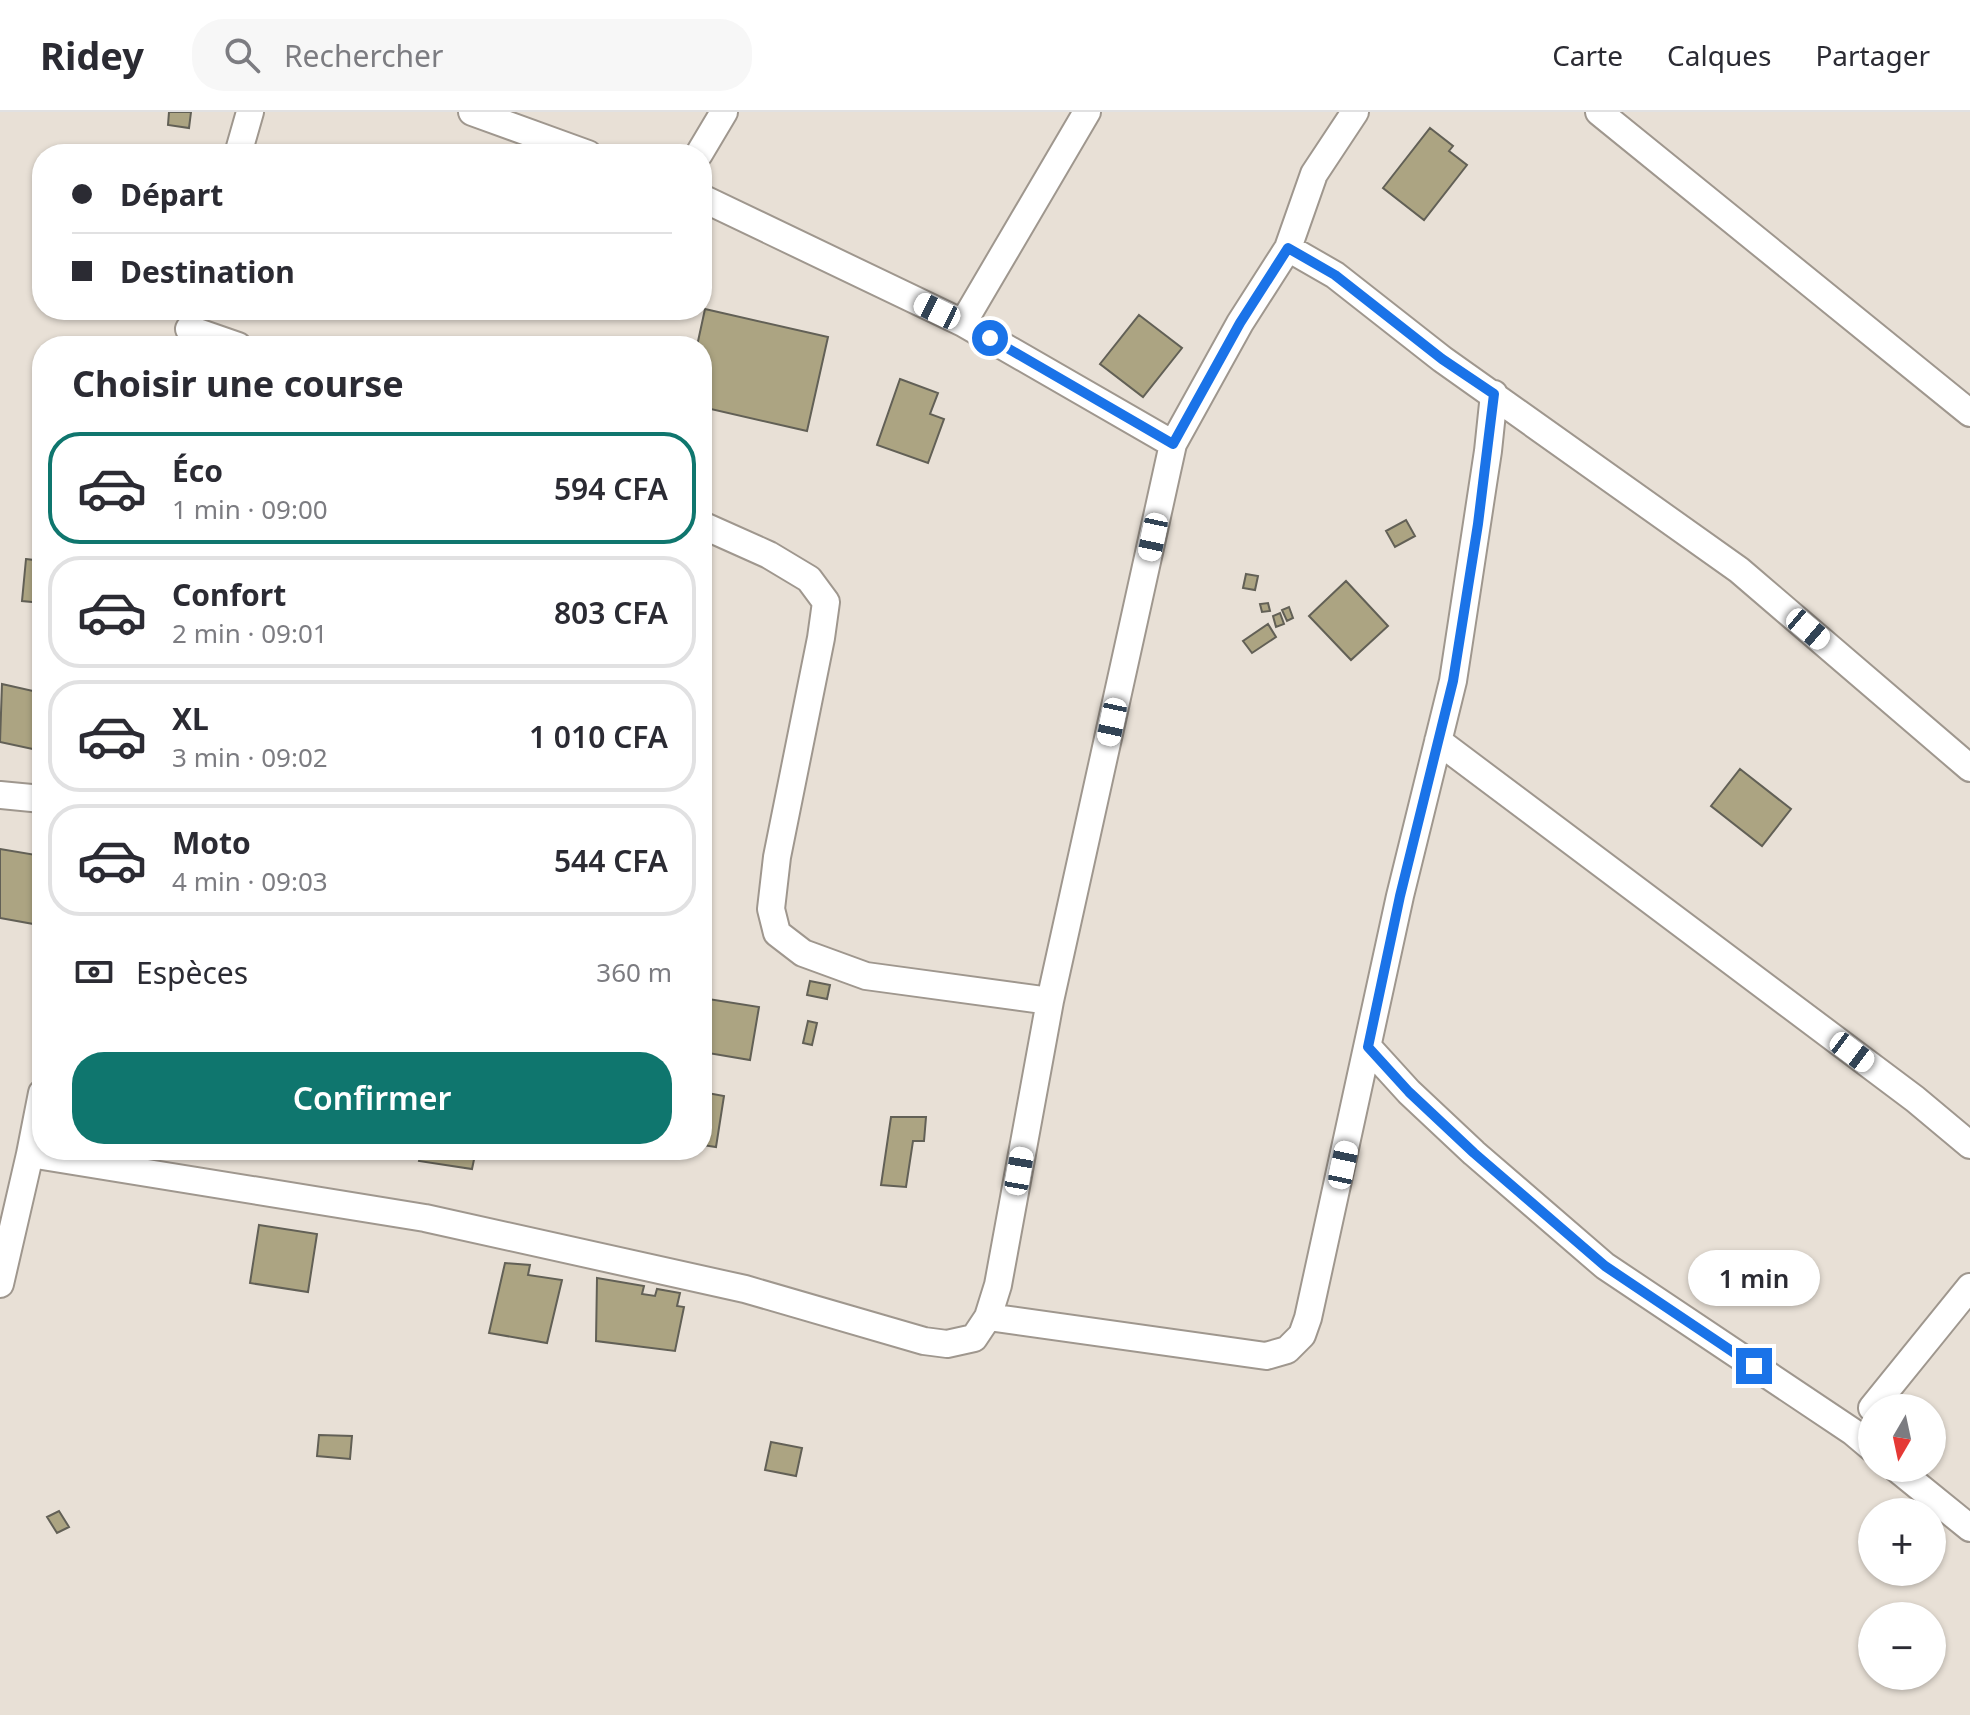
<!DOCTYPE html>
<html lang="fr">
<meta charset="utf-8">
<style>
body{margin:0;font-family:"Noto Sans",sans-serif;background:#f7f7f7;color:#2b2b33;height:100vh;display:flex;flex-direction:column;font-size:30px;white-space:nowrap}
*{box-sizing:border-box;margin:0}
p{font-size:26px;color:#7c7c81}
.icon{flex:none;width:44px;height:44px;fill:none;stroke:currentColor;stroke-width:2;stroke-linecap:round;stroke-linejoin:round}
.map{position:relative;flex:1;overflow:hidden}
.details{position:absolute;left:32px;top:224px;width:680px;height:824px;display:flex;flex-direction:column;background:#fff;border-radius:32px;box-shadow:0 2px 6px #0004}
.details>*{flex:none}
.hud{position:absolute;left:32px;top:32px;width:680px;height:176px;border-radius:32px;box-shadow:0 2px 6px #0004;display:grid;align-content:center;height:176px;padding:0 40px;background:#fff}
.needle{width:52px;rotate:189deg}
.controls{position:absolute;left:1858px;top:1282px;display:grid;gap:16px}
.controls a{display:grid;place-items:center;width:88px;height:88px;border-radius:50%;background:#fff;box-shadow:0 2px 6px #0004;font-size:40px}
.end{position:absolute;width:36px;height:36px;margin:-18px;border:10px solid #1a73e8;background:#fff;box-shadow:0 0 0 4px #fff}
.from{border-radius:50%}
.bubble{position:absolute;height:56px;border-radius:28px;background:#fff;box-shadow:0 2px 6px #0004;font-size:26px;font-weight:600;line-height:56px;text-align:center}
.car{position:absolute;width:24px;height:48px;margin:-24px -12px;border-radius:10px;box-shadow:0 0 6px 2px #0007;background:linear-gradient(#fff 24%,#345 0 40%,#fff 0 76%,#345 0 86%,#fff 0)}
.hud b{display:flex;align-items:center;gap:28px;height:76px;font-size:30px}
.hud b+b{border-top:2px solid #e1e1e2}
.hud i{width:20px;height:20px;background:#2b2b33}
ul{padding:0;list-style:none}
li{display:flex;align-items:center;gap:24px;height:112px;margin:0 16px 12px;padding:0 24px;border:4px solid #e1e1e2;border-radius:32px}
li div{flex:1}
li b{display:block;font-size:30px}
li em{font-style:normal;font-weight:600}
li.active{border-color:#0f766e}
li>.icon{width:72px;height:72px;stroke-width:1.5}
h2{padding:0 40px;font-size:36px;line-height:96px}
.pay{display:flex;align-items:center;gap:20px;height:88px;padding:0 40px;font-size:30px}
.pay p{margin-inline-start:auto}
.action{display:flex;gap:16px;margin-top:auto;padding:16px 40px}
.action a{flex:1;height:92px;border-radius:32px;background:#0f766e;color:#fff;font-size:32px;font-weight:600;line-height:92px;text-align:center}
header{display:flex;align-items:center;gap:48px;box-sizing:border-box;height:112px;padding:0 40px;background:#fff;border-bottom:2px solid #e1e1e2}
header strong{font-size:38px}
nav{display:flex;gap:44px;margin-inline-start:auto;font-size:28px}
.search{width:560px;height:72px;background:#f7f7f7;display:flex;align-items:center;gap:20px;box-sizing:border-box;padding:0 28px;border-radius:32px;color:#7c7c81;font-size:30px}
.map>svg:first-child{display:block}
.building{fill:#aca482;stroke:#626056;stroke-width:2}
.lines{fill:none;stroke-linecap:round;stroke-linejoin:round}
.street-casing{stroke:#9f978e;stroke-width:30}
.street{stroke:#fff;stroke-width:26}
.route{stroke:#1a73e8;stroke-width:10}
</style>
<header>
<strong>Ridey</strong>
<div class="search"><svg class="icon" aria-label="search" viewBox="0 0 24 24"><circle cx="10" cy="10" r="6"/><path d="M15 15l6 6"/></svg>Rechercher</div>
<nav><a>Carte</a><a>Calques</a><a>Partager</a></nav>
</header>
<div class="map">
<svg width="1970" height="1603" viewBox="0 0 1970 1603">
<rect width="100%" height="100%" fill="#e8e0d6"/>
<path class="building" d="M 169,0 L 191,0 L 189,16 L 168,13 Z
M 1430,16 L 1453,34 L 1449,39 L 1467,53 L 1424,108 L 1383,76 Z
M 166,34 L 185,39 L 185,42 L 164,42 Z
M 705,197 L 828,225 L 807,319 L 702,295 L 702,234 L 697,234 Z
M 1139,203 L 1182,236 L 1143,285 L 1100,252 Z
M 900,267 L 938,281 L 930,302 L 944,307 L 928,351 L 877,333 Z
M 1406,408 L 1415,424 L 1395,435 L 1386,419 Z
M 26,447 L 42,449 L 42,491 L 22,489 Z
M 1246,462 L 1258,464 L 1255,478 L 1243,476 Z
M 1346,469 L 1388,514 L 1351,548 L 1309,504 Z
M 1268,491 L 1270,499 L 1262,500 L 1260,492 Z
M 1289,495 L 1293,506 L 1287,509 L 1282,498 Z
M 1280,501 L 1284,512 L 1276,515 L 1273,504 Z
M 1268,512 L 1276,525 L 1252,541 L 1243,529 Z
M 2,572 L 42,581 L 42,639 L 0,630 Z
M 1740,657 L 1791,697 L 1762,734 L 1711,694 Z
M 0,737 L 42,744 L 42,794 L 39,813 L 0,806 Z
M 810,869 L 830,873 L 827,887 L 807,883 Z
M 702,886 L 759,895 L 750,948 L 702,940 Z
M 808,909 L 817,911 L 812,933 L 803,931 Z
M 702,980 L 724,984 L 716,1035 L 702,1033 Z
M 891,1005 L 926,1005 L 924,1029 L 913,1029 L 906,1075 L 881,1073 Z
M 422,1038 L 476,1038 L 472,1057 L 419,1049 Z
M 259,1113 L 317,1122 L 308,1180 L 250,1171 Z
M 505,1151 L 530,1153 L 528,1163 L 562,1168 L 547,1231 L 489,1221 Z
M 597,1166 L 644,1174 L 642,1182 L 655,1184 L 657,1177 L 680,1181 L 677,1194 L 684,1195 L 675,1239 L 596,1229 Z
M 319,1323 L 352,1324 L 350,1347 L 317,1344 Z
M 771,1330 L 802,1336 L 796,1364 L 765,1358 Z
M 59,1399 L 69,1415 L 57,1421 L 47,1405 Z"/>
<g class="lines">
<defs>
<path id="street" d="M 472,0 L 588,42
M 1599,0 L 1970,301
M 238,42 L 250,0
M 699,42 L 724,0
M 702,86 L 963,211 L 1173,332
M 1288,136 L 1335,163 L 1442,247 L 1739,458 L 1970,656
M 963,211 L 1087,0
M 189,217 L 238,234
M 702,413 L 769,443 L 809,467 L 826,490 L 821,526 L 777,745 L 771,797 L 777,821 L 803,841 L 866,864 L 1050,889
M 1438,629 L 1915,987 L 1970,1033
M 0,683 L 42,687
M 1368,935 L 1409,980 L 1474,1041 L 1605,1154 L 1853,1320 L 1872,1336
M 42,981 L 30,1042 L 425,1106 L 745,1177 L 924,1229 L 947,1232 L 974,1226 L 988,1205 L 998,1173 L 1050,889 L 1173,332 L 1240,211 L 1288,136 L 1314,62 L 1355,0
M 0,1172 L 30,1042
M 988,1205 L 1266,1244 L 1287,1238 L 1302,1223 L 1308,1206 L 1400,784 L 1453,569 L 1488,339 L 1494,282
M 1872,1296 L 1970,1175
M 1896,1356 L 1970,1416"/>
</defs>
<use href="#street" class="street-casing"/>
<use href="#street" class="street"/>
</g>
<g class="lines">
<path class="route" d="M 990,226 L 1173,332 L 1240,211 L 1288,136 L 1335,163 L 1442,247 L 1494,282 L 1478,412 L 1453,569 L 1400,784 L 1368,935 L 1409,980 L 1474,1041 L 1605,1154 L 1754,1254"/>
</g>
</svg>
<div class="controls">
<a><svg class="needle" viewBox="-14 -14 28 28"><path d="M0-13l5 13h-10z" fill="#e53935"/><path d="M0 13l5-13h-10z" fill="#7c7c81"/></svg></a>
<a>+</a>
<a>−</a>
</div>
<i class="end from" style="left:990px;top:226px"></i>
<i class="end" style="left:1754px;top:1254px"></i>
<div class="bubble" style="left:1688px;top:1138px;width:132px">1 min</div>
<i class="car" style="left:937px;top:199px;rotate:296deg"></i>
<i class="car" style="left:1153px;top:425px;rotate:192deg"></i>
<i class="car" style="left:1808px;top:517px;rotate:130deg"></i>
<i class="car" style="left:1112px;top:610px;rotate:192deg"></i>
<i class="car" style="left:1852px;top:940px;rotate:127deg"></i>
<i class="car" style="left:1343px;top:1053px;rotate:12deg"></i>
<i class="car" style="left:1019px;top:1059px;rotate:10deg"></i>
<div class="hud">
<b><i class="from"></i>Départ</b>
<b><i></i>Destination</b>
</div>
<section class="details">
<h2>Choisir une course</h2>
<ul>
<li class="active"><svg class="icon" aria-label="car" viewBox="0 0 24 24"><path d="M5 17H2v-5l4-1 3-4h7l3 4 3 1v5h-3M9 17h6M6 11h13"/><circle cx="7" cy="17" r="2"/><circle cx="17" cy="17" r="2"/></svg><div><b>Éco</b><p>1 min · 09:00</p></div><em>594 CFA</em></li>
<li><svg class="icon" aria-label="car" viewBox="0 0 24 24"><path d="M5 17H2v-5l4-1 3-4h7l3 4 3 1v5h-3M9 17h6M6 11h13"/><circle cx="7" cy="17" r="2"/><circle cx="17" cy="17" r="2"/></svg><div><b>Confort</b><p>2 min · 09:01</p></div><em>803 CFA</em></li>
<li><svg class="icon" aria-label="car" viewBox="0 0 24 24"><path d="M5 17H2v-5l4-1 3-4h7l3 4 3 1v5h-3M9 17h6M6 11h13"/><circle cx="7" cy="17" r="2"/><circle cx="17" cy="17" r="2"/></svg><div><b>XL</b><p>3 min · 09:02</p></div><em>1 010 CFA</em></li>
<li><svg class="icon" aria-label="car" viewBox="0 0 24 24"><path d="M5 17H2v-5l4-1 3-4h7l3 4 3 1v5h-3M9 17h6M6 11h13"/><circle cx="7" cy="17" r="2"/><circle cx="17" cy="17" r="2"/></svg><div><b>Moto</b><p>4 min · 09:03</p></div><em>544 CFA</em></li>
</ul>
<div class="pay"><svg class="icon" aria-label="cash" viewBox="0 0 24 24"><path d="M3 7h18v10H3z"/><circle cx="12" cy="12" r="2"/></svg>Espèces<p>360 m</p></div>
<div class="action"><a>Confirmer</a></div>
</section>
</div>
